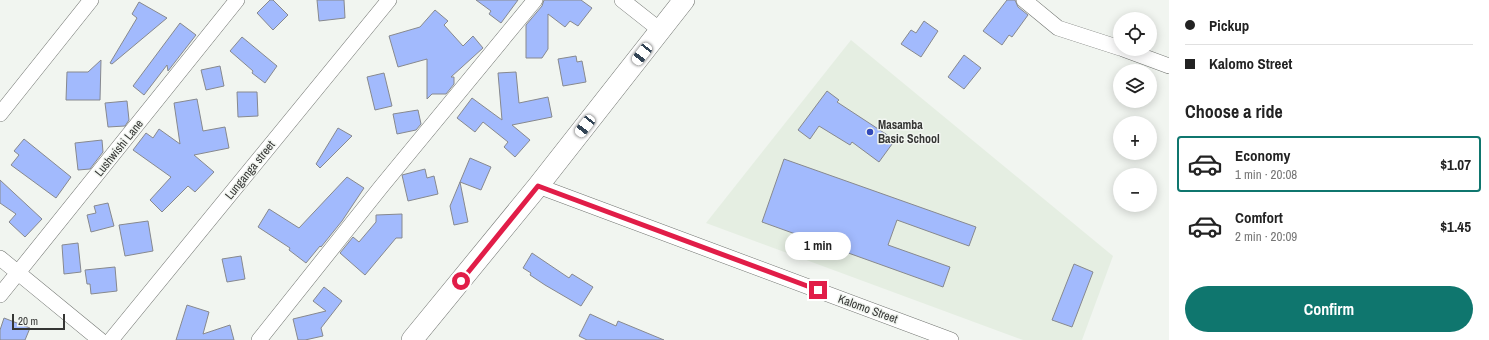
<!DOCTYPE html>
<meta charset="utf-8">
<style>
body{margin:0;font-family:"Archivo Narrow",sans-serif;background:#f2f2f2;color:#222;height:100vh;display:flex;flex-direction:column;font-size:15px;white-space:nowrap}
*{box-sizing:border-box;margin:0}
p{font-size:13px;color:#767676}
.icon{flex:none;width:22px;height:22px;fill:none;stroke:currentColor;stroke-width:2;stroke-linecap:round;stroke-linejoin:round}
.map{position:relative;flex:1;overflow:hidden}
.side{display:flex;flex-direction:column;background:#fff;width:320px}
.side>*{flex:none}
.hud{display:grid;align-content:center;height:88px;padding:0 16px;background:#fff}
.fabs{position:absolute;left:1113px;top:12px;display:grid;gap:8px}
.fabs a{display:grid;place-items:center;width:44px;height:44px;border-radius:50%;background:#fff;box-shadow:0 2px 10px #0003;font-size:20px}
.scale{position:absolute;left:12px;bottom:10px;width:53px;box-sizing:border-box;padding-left:4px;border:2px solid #353634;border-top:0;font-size:11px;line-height:14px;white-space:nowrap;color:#353634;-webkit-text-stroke:3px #f1f5f0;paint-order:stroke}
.end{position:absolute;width:18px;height:18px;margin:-9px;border:5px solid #e11d48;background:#fff;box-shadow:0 0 0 2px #fff}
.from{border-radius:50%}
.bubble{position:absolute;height:28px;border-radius:14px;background:#fff;box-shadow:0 2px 10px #0003;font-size:13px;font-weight:700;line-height:28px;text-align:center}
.car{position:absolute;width:12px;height:24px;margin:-12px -6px;border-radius:5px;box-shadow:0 0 3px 1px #0007;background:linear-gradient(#fff 24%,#345 0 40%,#fff 0 76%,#345 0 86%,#fff 0)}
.hud b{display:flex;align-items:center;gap:14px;height:38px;font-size:15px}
.hud b+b{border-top:1px solid #e0e0e0}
.hud i{width:10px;height:10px;background:#222}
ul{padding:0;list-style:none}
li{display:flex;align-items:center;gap:12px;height:56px;margin:0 8px 6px;padding:0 8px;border:2px solid transparent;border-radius:4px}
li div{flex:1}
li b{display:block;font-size:15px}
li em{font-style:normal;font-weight:700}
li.selected{border-color:#0f766e}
li>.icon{width:36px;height:36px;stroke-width:1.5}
h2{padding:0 16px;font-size:18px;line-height:48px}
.cta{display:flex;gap:8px;margin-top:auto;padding:8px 16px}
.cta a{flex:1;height:46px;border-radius:24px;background:#0f766e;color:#fff;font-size:16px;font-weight:700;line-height:46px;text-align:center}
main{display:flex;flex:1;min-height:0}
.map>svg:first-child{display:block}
.built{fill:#e5eee2}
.building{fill:#a2bafd;stroke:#87898e}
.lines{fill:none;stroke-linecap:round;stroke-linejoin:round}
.street-casing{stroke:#717470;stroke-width:16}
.secondary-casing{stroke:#717470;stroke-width:22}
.street{stroke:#fff;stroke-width:15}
.secondary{stroke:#fff;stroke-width:21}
.route{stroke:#e11d48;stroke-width:5}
.poi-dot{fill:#3148b9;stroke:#f1f5f0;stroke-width:1.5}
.labels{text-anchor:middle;stroke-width:3;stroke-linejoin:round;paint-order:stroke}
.poi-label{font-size:12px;font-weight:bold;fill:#353634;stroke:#f1f5f0;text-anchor:start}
.street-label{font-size:12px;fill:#353634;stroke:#f1f5f0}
</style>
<main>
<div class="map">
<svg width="1169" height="340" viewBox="0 0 1169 340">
<rect width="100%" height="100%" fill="#f1f5f0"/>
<path class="built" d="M 851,40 L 1113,256 L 1082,340 L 1023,340 L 706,223 Z"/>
<path class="building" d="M 270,0 L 273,0 L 288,15 L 273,30 L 257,13 Z
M 317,0 L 344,0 L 345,18 L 319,21 Z
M 476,0 L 518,0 L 501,23 L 489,14 L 491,11 Z
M 544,0 L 581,0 L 592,8 L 578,26 L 570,21 L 565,27 L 548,14 L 548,49 L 542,58 L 526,58 L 526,25 L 542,6 Z
M 1007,0 L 1015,0 L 1018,7 L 1028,15 L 1012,37 L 1009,35 L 1002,45 L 983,31 Z
M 139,2 L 167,18 L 112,64 L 110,63 L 137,18 L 132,14 Z
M 435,10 L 448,21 L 444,25 L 463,46 L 473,36 L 483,48 L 451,77 L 454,77 L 454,84 L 446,94 L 432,94 L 427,99 L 427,59 L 398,67 L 389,36 L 420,27 Z
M 924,21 L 938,31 L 921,57 L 901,44 L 911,30 L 916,33 Z
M 180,23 L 196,35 L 168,71 L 167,65 L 144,95 L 133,86 Z
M 242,37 L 277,66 L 265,83 L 252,73 L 253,71 L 230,51 Z
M 964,55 L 981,68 L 964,89 L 948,77 Z
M 576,56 L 577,62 L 582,61 L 586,82 L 563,86 L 558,59 Z
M 101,60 L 100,100 L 66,100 L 67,72 L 88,72 Z
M 220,66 L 224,86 L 206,90 L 201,70 Z
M 516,72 L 519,103 L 548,97 L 552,117 L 512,125 L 530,140 L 515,157 L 504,147 L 508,142 L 483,122 L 475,132 L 457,118 L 472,98 L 502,120 L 498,73 Z
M 384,73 L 392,106 L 375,110 L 367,77 Z
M 827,91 L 839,100 L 837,102 L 895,140 L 879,162 L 852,142 L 850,145 L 819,126 L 810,139 L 798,130 Z
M 237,92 L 257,92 L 258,116 L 238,117 Z
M 197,99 L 203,131 L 225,127 L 229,148 L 194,155 L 214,172 L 195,192 L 188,186 L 162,212 L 150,200 L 171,177 L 133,150 L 146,133 L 153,138 L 159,129 L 180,144 L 174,103 Z
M 127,101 L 129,120 L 125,126 L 108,127 L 105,103 Z
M 418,110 L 421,124 L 416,130 L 397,134 L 393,114 Z
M 338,128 L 352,136 L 320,168 L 316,164 Z
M 24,139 L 71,177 L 56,198 L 11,165 L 19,155 L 14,151 Z
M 102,140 L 103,152 L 90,169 L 78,170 L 75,143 Z
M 470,158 L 491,167 L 481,190 L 460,182 Z
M 784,159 L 976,227 L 969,246 L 897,220 L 888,245 L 950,267 L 943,287 L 762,222 Z
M 425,169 L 427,178 L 434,176 L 438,194 L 408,201 L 402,175 Z
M 347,177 L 364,188 L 342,221 L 321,247 L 320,246 L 306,263 L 289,250 L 290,248 L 258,227 L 269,209 L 299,228 Z
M 0,180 L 42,219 L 25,237 L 9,222 L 16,214 L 0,203 Z
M 460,182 L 468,222 L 454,225 L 450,206 Z
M 108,203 L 114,226 L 91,232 L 87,215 L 96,213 L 94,206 Z
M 402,214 L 402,238 L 396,238 L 365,275 L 340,253 L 353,237 L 359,242 L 376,222 L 376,215 Z
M 148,221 L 153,251 L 125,256 L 119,225 Z
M 78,243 L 81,272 L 64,274 L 62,245 Z
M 532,253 L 569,278 L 572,274 L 593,287 L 581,306 L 545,285 L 530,275 L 531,273 L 523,268 Z
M 241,256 L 245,279 L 227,282 L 222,259 Z
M 1074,264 L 1093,272 L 1072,327 L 1052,320 Z
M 115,267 L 117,291 L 91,294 L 90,284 L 87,284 L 85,270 Z
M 324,287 L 342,301 L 321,328 L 323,336 L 305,340 L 298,340 L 293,319 L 326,311 L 313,301 Z
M 187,305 L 209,312 L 203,334 L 230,325 L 234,340 L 176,340 Z
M 590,314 L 616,326 L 618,321 L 664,340 L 587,340 L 579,336 Z
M 4,318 L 30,328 L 25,340 L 0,340 L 0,330 Z"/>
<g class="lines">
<defs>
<path id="street" d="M 622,0 L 660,30
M 1024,0 L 1058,28 L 1120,48
M 1123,49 L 1169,66
M 0,114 L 91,0
M 538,186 L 951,340
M 0,258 L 100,340
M 0,295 L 237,0
M 111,340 L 389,0
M 259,340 L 381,187 L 535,0"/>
<path id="secondary" d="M 412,340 L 538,186 L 684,0"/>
</defs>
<use href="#street" class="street-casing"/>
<use href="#secondary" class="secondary-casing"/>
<use href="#street" class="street"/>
<use href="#secondary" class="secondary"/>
</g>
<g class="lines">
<path class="route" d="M 461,281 L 538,186 L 818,290"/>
</g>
<circle class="poi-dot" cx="870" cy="132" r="4"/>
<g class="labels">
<g class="poi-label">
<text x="878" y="129">Masamba<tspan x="878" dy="14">Basic School</tspan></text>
</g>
<g class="street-label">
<text transform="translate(119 148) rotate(-51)" y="4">Lushwishi Lane</text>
<text transform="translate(250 170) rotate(-51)" y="4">Lunganga street</text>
<text transform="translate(868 309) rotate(20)" y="4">Kalomo Street</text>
</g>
</g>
</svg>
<div class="fabs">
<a><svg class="icon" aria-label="locate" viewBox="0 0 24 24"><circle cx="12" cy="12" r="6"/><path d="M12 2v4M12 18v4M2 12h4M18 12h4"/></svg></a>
<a><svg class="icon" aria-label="layers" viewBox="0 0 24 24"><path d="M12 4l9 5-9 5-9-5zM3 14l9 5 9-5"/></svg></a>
<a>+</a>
<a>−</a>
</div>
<div class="scale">20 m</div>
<i class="end from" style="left:461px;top:281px"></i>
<i class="end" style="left:818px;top:290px"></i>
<div class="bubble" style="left:785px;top:232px;width:66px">1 min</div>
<i class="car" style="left:642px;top:54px;rotate:218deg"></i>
<i class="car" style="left:585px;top:126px;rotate:218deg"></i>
</div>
<section class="side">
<div class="hud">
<b><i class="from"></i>Pickup</b>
<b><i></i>Kalomo Street</b>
</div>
<h2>Choose a ride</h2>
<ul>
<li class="selected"><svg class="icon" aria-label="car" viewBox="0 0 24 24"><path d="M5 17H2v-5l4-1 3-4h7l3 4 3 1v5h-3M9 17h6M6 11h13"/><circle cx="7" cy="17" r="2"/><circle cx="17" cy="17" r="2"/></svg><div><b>Economy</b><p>1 min · 20:08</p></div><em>$1.07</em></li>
<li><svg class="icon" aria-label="car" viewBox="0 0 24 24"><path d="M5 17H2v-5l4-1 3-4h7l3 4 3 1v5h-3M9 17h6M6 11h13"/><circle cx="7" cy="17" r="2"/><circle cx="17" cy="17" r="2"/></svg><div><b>Comfort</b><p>2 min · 20:09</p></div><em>$1.45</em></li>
</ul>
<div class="cta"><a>Confirm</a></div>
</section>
</main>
